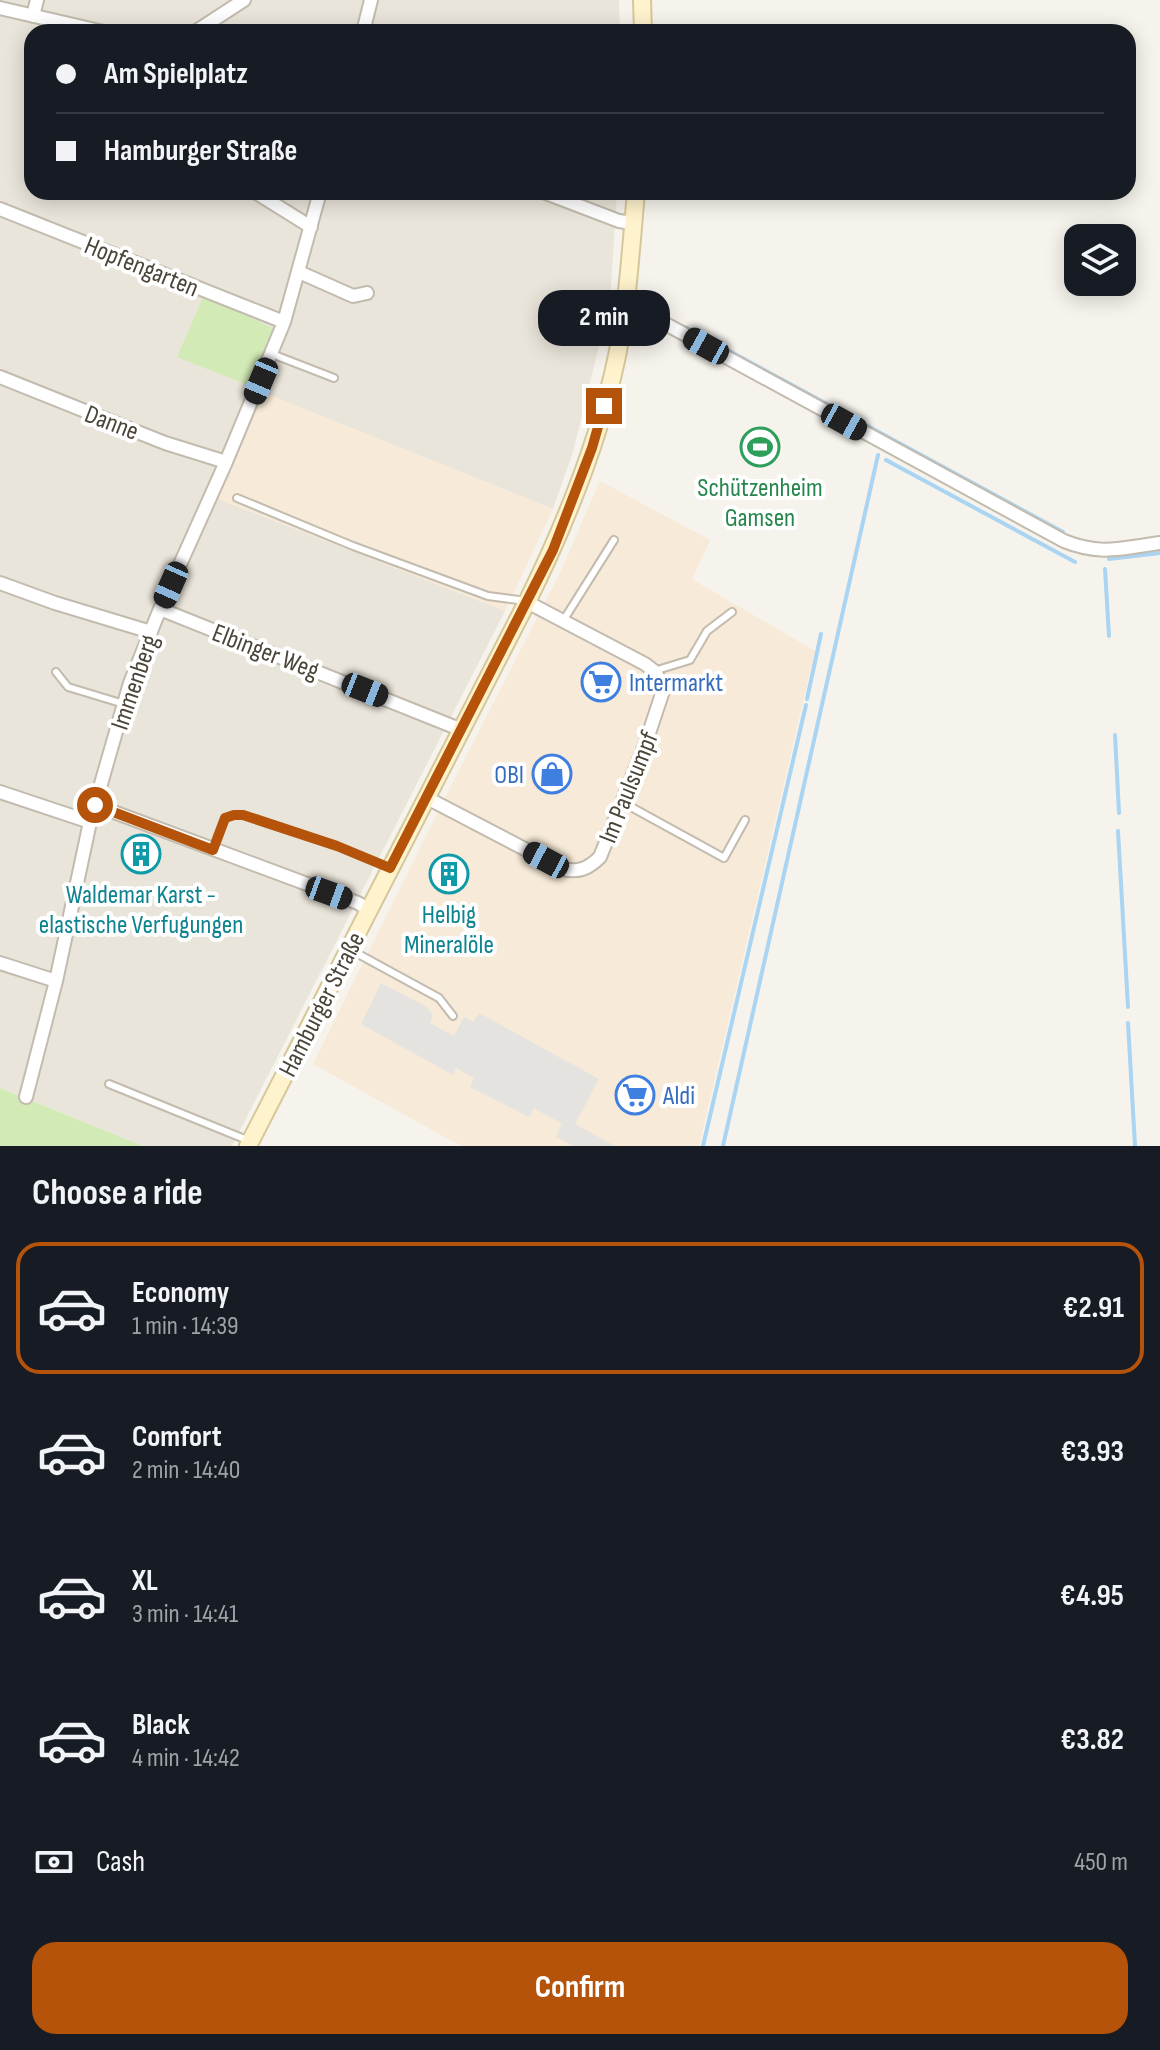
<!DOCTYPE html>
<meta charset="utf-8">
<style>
body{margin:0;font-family:"Sofia Sans Condensed",sans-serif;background:#242831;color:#f1f3f6;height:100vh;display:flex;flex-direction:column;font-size:30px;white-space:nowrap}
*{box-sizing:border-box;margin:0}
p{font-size:26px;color:#9ea1a6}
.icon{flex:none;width:44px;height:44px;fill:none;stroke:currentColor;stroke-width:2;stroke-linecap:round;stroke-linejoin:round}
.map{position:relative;height:1146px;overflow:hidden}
.drawer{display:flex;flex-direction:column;background:#171b24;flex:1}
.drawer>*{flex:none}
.banner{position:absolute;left:24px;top:24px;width:1112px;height:176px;border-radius:24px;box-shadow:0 4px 20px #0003;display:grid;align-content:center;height:176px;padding:0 32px;background:#171b24}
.tools{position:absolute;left:1064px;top:224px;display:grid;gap:16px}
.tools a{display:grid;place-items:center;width:72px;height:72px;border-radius:16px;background:#171b24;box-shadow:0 4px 20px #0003;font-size:40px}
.end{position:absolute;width:36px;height:36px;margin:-18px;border:10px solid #b45309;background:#fff;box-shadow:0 0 0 4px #fff}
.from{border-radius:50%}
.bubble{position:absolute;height:56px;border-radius:24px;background:#171b24;box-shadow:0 4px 20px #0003;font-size:26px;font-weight:700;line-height:56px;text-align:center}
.car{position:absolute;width:24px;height:48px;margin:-24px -12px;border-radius:10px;box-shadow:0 0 6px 2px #0007;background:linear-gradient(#222 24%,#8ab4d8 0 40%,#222 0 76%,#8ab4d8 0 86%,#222 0)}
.banner b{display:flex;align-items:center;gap:28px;height:76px;font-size:30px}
.banner b+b{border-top:2px solid #363941}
.banner i{width:20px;height:20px;background:#f1f3f6}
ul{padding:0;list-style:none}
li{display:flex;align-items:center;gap:24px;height:132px;margin:0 16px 12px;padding:0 16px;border:4px solid transparent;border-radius:24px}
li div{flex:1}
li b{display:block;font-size:30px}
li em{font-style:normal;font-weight:700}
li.on{border-color:#b45309}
li>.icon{width:72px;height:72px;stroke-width:1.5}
h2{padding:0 32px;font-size:36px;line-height:96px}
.pay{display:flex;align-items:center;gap:20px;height:88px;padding:0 32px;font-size:30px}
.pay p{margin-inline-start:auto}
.action{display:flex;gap:16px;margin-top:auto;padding:16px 32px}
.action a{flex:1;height:92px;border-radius:24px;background:#b45309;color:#fff;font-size:32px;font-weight:700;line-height:92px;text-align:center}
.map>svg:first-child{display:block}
.residential{fill:#eae5da}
.commercial{fill:#f7ead8}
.green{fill:#d2eab5}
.parking{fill:#e5e3e0}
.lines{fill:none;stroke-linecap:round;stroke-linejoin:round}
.stream{stroke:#a9d4f2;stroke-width:4}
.lane-casing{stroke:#c2bbae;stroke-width:10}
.street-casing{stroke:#c2bbae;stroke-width:16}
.secondary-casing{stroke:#d6c79b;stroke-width:20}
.lane{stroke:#fff;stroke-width:6}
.street{stroke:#fff;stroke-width:12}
.secondary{stroke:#fff3cd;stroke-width:16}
.route{stroke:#b45309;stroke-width:10}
.labels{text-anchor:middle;stroke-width:8;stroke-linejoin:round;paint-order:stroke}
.street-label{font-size:26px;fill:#4b4439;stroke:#fff}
.leisure-label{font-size:26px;fill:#27864d;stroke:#fff}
.shop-label{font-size:26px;fill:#366cbe;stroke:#fff;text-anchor:start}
.culture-label{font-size:26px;fill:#0d838f;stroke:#fff}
</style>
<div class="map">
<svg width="1160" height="1146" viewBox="0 0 1160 1146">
<rect width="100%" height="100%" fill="#f6f3ec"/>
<path class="residential" d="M 0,0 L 619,0 L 620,32 L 32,32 L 32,192 L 617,192 L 610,301 L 573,452 L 553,509 L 265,394 L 219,498 L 505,611 L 232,1146 L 143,1146 L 0,1088 Z"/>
<path class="commercial" d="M 265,393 L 553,509 L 505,611 L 218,499 Z
M 600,481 L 710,540 L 692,579 L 815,651 L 699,1146 L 461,1146 L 313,1064 L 442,803 L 559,575 Z"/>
<path class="green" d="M 204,295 L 274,329 L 250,386 L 177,357 Z
M 0,1088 L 143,1146 L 0,1146 Z"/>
<path class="parking" d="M 381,983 L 427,1007 L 433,1015 L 430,1023 L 454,1036 L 464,1017 L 473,1022 L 479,1013 L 599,1079 L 575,1124 L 615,1146 L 573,1146 L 556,1137 L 562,1124 L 534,1108 L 529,1117 L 470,1087 L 474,1078 L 456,1068 L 453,1075 L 361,1024 Z"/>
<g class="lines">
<path class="stream" d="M 685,327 L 1063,532
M 886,460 L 1075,562
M 1109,559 L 1160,553
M 1105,569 L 1109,636
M 807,699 L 821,634
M 1115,735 L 1119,813
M 1118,831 L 1128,1007
M 1128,1023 L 1135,1146
M 703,1146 L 806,705
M 723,1146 L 878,455"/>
<defs>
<path id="lane" d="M 272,354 L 334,378
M 237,498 L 353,546 L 488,596 L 526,601
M 563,621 L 614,540
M 654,671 L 690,660 L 707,631 L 732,612
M 56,672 L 68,687 L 124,704
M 622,802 L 724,858 L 745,820
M 213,849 L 225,818 L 234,815 L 243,815 L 337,846 L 390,868
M 349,949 L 439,998 L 453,1016
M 109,1084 L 247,1140"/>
<path id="street" d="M 0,8 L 104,32
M 33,16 L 37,0
M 195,32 L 244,0
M 363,32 L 371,0
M 255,192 L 311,227
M 543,192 L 619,221 L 633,223
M 0,209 L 284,322
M 299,272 L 353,296 L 367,293
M 625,306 L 651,316 L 1064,541 C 1101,556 1122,548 1160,543
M 0,377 L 165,443 L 226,462
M 0,583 L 55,603 L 151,632
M 160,609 L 462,730
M 0,792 L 90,822
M 427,798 L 563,869 C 579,873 589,868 600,857 L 645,745 L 663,691 L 660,680 L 654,671 L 645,664 L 527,602
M 95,805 L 358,903 L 369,910
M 0,963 L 56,981
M 26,1097 L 56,981 L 90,822 L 130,683 L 160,609 L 226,462 L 284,322 L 320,192"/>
<path id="secondary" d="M 642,0 L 643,32
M 248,1146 L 527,602 C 566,523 599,442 617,356 C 628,302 631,247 636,192"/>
</defs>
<use href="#lane" class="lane-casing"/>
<use href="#street" class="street-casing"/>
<use href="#secondary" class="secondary-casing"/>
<use href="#lane" class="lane"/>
<use href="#street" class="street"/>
<use href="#secondary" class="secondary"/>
</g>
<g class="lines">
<path class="route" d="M 95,805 L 213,850 L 225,818 L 234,815 L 243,815 L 337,846 L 390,868 L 553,550 L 592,448 L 604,406"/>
</g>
<defs>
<symbol id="stadium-ring" viewBox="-11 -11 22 22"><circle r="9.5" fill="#fff" stroke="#2e9e5b" stroke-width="1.5"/><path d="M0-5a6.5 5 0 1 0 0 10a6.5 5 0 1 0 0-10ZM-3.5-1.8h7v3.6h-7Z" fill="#2e9e5b"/></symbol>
<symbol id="supermarket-ring" viewBox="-11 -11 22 22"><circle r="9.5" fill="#fff" stroke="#3f7fe0" stroke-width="1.5"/><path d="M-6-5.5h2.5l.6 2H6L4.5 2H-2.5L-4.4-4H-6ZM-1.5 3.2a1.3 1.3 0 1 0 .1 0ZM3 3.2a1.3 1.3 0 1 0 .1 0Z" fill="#3f7fe0"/></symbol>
<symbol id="shop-ring" viewBox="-11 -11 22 22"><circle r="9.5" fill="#fff" stroke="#3f7fe0" stroke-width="1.5"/><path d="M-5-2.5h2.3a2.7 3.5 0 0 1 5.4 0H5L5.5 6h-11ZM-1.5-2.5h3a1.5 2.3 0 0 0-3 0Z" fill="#3f7fe0"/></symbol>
<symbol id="building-ring" viewBox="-11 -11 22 22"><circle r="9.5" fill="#fff" stroke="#0f9aa8" stroke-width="1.5"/><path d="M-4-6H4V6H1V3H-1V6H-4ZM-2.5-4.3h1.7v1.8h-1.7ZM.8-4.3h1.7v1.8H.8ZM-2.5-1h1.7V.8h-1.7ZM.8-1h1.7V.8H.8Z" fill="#0f9aa8"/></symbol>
</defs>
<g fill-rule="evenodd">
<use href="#stadium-ring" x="738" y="425" width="44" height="44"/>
<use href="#supermarket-ring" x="579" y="660" width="44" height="44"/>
<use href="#shop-ring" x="530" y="752" width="44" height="44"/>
<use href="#building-ring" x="119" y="832" width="44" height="44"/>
<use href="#building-ring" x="427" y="852" width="44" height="44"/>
<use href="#supermarket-ring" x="613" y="1073" width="44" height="44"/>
</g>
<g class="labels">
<g class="street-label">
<text transform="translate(142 266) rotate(22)" y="9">Hopfengarten</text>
<text transform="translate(112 422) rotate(21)" y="9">Danne</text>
<text transform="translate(266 651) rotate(21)" y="9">Elbinger Weg</text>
<text transform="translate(134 682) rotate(-71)" y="9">Immenberg</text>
<text transform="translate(628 787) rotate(-68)" y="9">Im Paulsumpf</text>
<text transform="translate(321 1004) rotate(-63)" y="9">Hamburger Straße</text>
</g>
<g class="leisure-label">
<text x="760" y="496">Schützenheim<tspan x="760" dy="30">Gamsen</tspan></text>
</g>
<g class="shop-label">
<text x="629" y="691">Intermarkt</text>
<text x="524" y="783" text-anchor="end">OBI</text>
<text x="663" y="1104">Aldi</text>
</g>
<g class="culture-label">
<text x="141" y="903">Waldemar Karst -<tspan x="141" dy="30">elastische Verfugungen</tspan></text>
<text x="449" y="923">Helbig<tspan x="449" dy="30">Mineralöle</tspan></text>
</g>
</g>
</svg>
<div class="tools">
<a><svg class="icon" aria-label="layers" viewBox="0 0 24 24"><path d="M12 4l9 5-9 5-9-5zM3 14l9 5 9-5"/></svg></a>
</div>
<i class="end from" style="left:95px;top:805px"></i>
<i class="end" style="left:604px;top:406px"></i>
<div class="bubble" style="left:538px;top:290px;width:132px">2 min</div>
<i class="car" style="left:706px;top:346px;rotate:299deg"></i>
<i class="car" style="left:261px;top:381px;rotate:203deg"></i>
<i class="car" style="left:844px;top:422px;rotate:119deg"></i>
<i class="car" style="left:171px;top:585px;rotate:204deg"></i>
<i class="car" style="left:365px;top:690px;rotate:112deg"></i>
<i class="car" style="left:546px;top:860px;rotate:298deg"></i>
<i class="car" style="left:329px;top:893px;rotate:110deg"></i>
<div class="banner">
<b><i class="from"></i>Am Spielplatz</b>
<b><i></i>Hamburger Straße</b>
</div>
</div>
<section class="drawer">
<h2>Choose a ride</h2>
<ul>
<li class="on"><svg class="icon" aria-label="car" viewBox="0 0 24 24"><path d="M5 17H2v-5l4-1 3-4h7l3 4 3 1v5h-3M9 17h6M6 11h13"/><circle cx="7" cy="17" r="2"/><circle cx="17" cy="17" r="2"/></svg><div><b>Economy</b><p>1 min · 14:39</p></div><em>€2.91</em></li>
<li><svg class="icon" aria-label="car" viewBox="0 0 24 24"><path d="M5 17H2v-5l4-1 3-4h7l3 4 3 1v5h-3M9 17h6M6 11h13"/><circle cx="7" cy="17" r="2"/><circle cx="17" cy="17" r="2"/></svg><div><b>Comfort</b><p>2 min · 14:40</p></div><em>€3.93</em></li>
<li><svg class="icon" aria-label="car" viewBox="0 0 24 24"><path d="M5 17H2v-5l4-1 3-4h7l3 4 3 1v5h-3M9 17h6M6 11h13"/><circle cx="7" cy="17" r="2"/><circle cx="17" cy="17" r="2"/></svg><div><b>XL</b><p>3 min · 14:41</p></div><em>€4.95</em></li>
<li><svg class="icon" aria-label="car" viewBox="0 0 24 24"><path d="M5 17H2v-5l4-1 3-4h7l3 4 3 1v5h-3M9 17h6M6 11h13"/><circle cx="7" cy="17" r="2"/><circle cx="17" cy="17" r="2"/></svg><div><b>Black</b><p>4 min · 14:42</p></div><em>€3.82</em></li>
</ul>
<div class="pay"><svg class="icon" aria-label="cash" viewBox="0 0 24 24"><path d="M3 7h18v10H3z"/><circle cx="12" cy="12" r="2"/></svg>Cash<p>450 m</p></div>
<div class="action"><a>Confirm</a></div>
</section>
